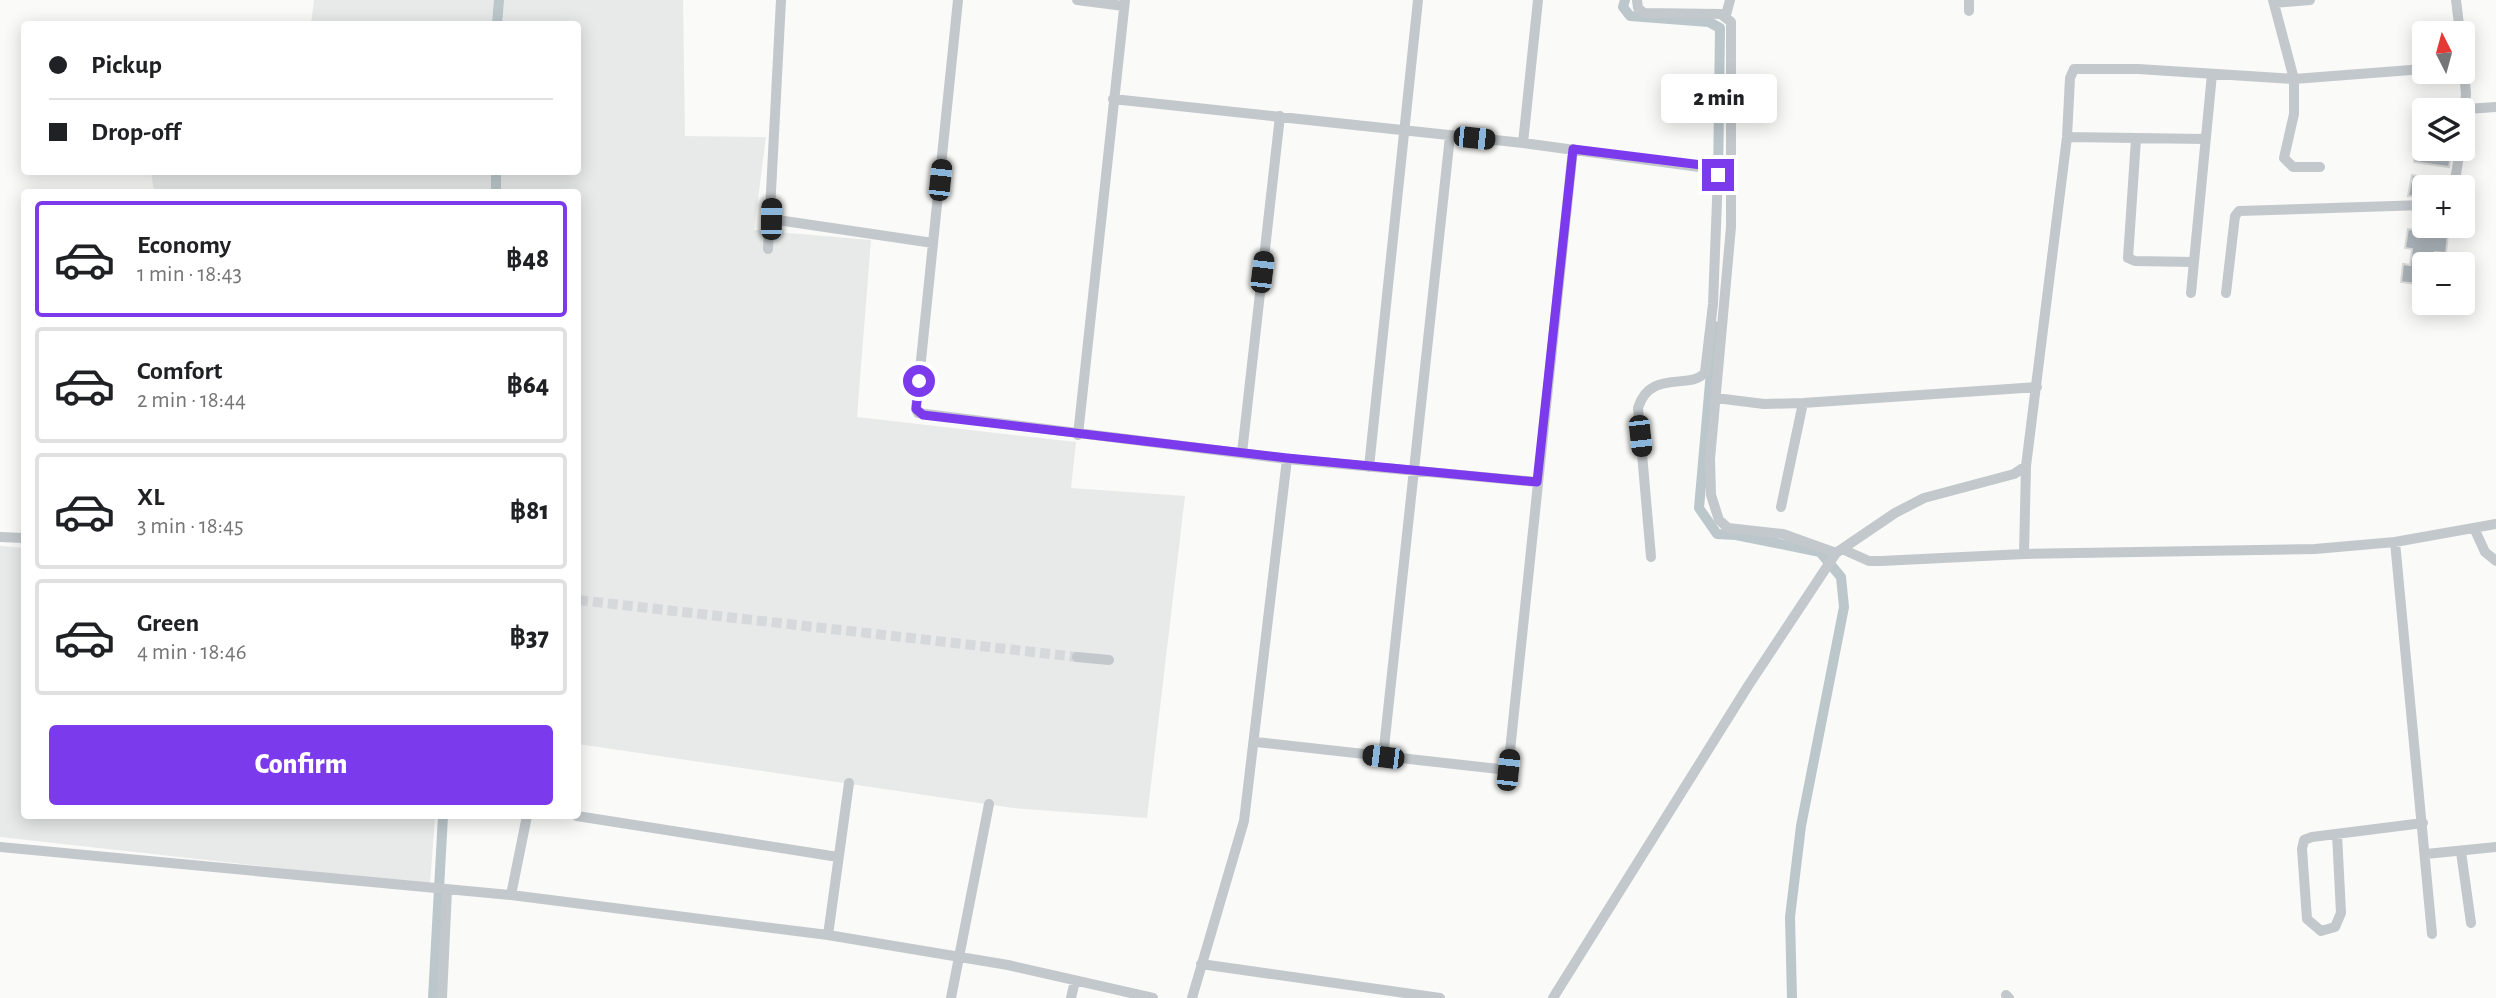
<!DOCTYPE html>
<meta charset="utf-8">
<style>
body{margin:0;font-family:"Alegreya Sans",sans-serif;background:#f6f6f6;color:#202124;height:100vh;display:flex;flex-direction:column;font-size:26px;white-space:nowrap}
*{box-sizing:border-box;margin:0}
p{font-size:23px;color:#757577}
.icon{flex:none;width:38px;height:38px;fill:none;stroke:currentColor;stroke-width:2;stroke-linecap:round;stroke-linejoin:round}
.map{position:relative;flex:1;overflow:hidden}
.panel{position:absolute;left:21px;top:189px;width:560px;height:630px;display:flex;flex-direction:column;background:#fff;border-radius:7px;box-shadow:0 4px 18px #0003}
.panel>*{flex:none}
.top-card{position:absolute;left:21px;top:21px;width:560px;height:154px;border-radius:7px;box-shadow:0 4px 18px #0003;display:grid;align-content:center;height:154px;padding:0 28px;background:#fff}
.needle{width:46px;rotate:354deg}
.controls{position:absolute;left:2412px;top:21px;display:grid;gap:14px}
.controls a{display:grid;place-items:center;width:63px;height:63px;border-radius:7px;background:#fff;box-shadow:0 4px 18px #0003;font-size:35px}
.end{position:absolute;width:32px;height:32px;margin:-16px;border:9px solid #7c3aed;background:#fff;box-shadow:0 0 0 4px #fff}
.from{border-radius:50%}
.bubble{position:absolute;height:49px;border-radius:7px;background:#fff;box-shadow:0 4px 18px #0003;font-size:23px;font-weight:800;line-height:49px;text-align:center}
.car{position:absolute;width:21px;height:42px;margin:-21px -10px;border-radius:9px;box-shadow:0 0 5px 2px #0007;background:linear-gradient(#222 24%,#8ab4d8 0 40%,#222 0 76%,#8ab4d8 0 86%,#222 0)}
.top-card b{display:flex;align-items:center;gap:24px;height:66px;font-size:26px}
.top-card b+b{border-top:2px solid #e0e0e0}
.top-card i{width:18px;height:18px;background:#202124}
ul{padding:12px 0 0;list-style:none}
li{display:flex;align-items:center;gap:21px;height:116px;margin:0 14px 10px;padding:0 14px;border:4px solid #e0e0e0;border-radius:7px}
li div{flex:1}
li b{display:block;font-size:26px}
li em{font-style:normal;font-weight:800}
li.selected{border-color:#7c3aed}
li>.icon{width:63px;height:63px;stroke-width:1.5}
.primary-button{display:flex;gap:14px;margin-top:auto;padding:14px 28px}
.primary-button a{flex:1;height:80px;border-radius:7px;background:#7c3aed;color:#fff;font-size:28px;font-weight:800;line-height:80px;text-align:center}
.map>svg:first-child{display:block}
.built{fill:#e8e9e9}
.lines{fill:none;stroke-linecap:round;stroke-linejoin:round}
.canal{stroke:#bbc7cb;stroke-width:10}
.building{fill:#aab3b9;stroke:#dcdcda;stroke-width:2}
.street-tunnel{stroke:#d5d9db;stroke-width:10;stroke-dasharray:10 5;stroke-linecap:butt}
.street{stroke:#c3c8cc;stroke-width:10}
.route{stroke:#7c3aed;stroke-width:9}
</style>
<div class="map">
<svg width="2496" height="998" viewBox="0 0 2496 998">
<rect width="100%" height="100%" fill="#fafaf8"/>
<path class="built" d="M 314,0 L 683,0 L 685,136 L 766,137 L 754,230 L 871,240 L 857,417 L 1076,442 L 1071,488 L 1185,496 L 1147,818 L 1013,808 L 578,744 L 578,192 L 154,192 L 151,172 L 578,172 L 578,24 L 311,24 Z
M 0,546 L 24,548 L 24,816 L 435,816 L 430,885 L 0,837 Z"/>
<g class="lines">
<path class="canal" d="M 1625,0 L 1623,7 L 1630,16 L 1709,22 L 1720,28 L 1718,180
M 497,24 L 499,0
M 496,192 L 496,172
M 1715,326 L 1699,508 L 1717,534 L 1736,535 L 1820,552 L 1841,577 L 1844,607 L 1801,826 L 1790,917 L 1792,998
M 433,998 L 443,816"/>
</g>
<path class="building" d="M 2417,141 L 2424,142 L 2424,149 L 2452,149 L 2449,167 L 2414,162 Z
M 2412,175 L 2447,182 L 2446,187 L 2424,187 L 2424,197 L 2408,196 Z
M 2408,229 L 2448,234 L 2446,253 L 2435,252 L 2433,264 L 2424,264 L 2424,285 L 2401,282 L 2403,264 L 2410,265 L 2412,249 L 2405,248 Z"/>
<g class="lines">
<path class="street-tunnel" d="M 578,600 L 1077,657"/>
<path class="street" d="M 958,0 L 916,409 L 918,413 L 1287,459 L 1537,482
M 1077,0 L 1124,6
M 1637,0 L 1638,8 L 1644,13 L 1721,14 L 1731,22 L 1731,227 L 1710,459 L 1711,495 L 1719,520 L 1728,528 L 1783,534 L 1836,553
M 1969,0 L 1969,11
M 2273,0 L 2294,79 L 2294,114 L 2284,158 L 2293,167 L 2320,167
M 2456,0 L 2460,33
M 2274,3 L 2310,0
M 1726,15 L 1730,0
M 2462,50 L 2466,94 L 2462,138
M 1113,99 L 1523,143 L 1714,169 L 1718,175 L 1713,304 L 1705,372 C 1692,391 1650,368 1638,408 L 1651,557
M 2466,109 L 2496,107
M 2067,137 L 2205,139
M 2136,139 L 2128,258 L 2135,261 L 2194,262
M 1523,143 L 1538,0
M 2454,187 L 2460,149
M 771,219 L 933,243
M 768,249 L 781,0
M 2191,293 L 2212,74
M 2226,293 L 2235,216 L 2239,211 L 2424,205
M 1716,398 L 1764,404 L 1803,403 L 2037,387
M 1078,435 L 1125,0
M 1242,453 L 1280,116
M 1369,467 L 1418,0
M 1781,507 L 1803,403
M 2474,528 L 2485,552 L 2496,561
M 0,537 L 24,538
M 2395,542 L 2432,934
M 1842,549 L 1869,561 L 1881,561 L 2024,554 L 2315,549 L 2395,542 L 2496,524
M 2024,554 L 2026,466
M 1077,657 L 1109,660
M 1256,742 L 1508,770 L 1573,149
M 1383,757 L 1450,136
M 577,816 L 838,857
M 2337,834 L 2341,913 L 2335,927 L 2321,931 L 2307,919 L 2302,849 L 2304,840 L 2312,837 L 2423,823
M 0,847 L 511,895 L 828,935 L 1008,965 L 1153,998
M 2461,852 L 2471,923
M 2426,854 L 2496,847
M 511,895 L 527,816
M 828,935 L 849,783
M 1201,964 L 1440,998
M 2006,995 L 2009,998
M 442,998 L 447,890
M 951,998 L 989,804
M 1071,998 L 1075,981
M 1192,998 L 1244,821 L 1287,459
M 1553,998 L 1748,686 L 1836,553 L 1895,513 L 1924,498 L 2014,474 L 2026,466 L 2067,137 L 2070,78 L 2074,69 L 2138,69 L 2294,79 L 2424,69"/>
</g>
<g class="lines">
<path class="route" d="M 919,381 L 916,409 L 923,415 L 1287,458 L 1537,482 L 1573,149 L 1702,165 L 1714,169 L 1718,175"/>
</g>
</svg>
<div class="controls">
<a><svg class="needle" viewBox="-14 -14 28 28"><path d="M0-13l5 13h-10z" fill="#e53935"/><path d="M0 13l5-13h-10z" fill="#757577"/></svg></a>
<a><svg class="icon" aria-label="layers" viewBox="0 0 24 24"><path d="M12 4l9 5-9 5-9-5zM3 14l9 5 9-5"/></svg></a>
<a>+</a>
<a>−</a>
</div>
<i class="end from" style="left:919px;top:381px"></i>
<i class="end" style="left:1718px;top:175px"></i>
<div class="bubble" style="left:1661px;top:74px;width:116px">2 min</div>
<i class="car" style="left:1474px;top:138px;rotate:96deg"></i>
<i class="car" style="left:940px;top:180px;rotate:6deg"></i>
<i class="car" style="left:771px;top:219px;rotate:1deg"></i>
<i class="car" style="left:1262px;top:272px;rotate:7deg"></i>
<i class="car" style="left:1640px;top:436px;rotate:174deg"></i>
<i class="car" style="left:1383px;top:757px;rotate:277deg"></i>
<i class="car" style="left:1508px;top:770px;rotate:6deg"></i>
<div class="top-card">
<b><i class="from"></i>Pickup</b>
<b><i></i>Drop-off</b>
</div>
<section class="panel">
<ul>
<li class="selected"><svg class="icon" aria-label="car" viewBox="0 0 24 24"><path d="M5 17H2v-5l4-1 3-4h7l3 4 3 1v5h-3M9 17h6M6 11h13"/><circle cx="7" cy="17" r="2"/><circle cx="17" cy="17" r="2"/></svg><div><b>Economy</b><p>1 min · 18:43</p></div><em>฿48</em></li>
<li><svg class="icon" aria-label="car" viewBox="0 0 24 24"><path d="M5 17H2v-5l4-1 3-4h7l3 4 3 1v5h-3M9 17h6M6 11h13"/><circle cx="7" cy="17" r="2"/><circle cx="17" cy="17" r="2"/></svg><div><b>Comfort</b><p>2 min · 18:44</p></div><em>฿64</em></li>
<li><svg class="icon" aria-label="car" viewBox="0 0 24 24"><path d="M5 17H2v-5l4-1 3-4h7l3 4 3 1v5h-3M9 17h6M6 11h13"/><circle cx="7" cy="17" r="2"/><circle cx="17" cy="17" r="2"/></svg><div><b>XL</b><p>3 min · 18:45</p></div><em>฿81</em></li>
<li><svg class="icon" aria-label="car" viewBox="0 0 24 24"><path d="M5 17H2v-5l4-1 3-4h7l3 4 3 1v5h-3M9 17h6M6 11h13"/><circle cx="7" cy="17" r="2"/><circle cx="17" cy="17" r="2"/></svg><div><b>Green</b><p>4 min · 18:46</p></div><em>฿37</em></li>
</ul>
<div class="primary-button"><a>Confirm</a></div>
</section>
</div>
